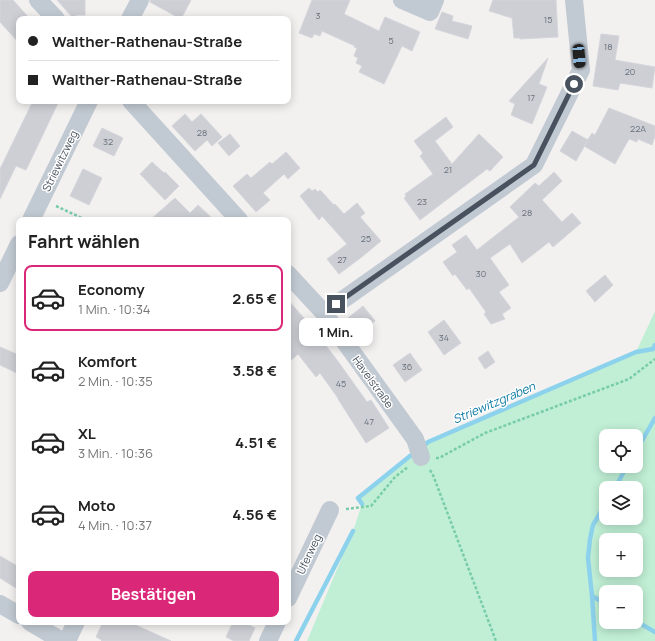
<!DOCTYPE html>
<html lang="de">
<meta charset="utf-8">
<style>
body{margin:0;font-family:Manrope,sans-serif;background:#f6f6f6;color:#222;height:100vh;display:flex;flex-direction:column;font-size:15px;white-space:nowrap}
*{box-sizing:border-box;margin:0}
p{font-size:13px;color:#767676}
.icon{flex:none;width:22px;height:22px;fill:none;stroke:currentColor;stroke-width:2;stroke-linecap:round;stroke-linejoin:round}
.map{position:relative;flex:1;overflow:hidden}
.sheet{position:absolute;left:16px;top:217px;width:275px;height:408px;display:flex;flex-direction:column;background:#fff;border-radius:8px;box-shadow:0 2px 10px #0003}
.sheet>*{flex:none}
.hud{position:absolute;left:16px;top:16px;width:275px;height:88px;border-radius:8px;box-shadow:0 2px 10px #0003;display:grid;align-content:center;height:88px;padding:0 12px;background:#fff}
.buttons{position:absolute;left:599px;top:429px;display:grid;gap:8px}
.buttons a{display:grid;place-items:center;width:44px;height:44px;border-radius:8px;background:#fff;box-shadow:0 2px 10px #0003;font-size:20px}
.end{position:absolute;width:18px;height:18px;margin:-9px;border:5px solid #48525e;background:#fff;box-shadow:0 0 0 2px #fff}
.from{border-radius:50%}
.bubble{position:absolute;height:28px;border-radius:8px;background:#fff;box-shadow:0 2px 10px #0003;font-size:13px;font-weight:700;line-height:28px;text-align:center}
.car{position:absolute;width:12px;height:24px;margin:-12px -6px;border-radius:5px;box-shadow:0 0 3px 1px #0007;background:linear-gradient(#222 24%,#8ab4d8 0 40%,#222 0 76%,#8ab4d8 0 86%,#222 0)}
.hud b{display:flex;align-items:center;gap:14px;height:38px;font-size:15px}
.hud b+b{border-top:1px solid #e0e0e0}
.hud i{width:10px;height:10px;background:#222}
ul{padding:0;list-style:none}
li{display:flex;align-items:center;gap:12px;height:66px;margin:0 8px 6px;padding:0 4px;border:2px solid transparent;border-radius:8px}
li div{flex:1}
li b{display:block;font-size:15px}
li em{font-style:normal;font-weight:700}
li.current{border-color:#db2777}
li>.icon{width:36px;height:36px;stroke-width:1.5}
h2{padding:0 12px;font-size:18px;line-height:48px}
.cta{display:flex;gap:8px;margin-top:auto;padding:8px 12px}
.cta a{flex:1;height:46px;border-radius:8px;background:#db2777;color:#fff;font-size:16px;font-weight:700;line-height:46px;text-align:center}
.map>svg:first-child{display:block}
.green{fill:#c0efd5;fill-rule:evenodd}
.lines{fill:none;stroke-linecap:round;stroke-linejoin:round}
.stream{stroke:#8dd2ec;stroke-width:4.5}
.building{fill:#cdcfd5;stroke:#d4d6db}
.path{stroke:#78cda8;stroke-width:2.5;stroke-dasharray:3 2;stroke-linecap:butt}
.minor{stroke:#c1c9d2;stroke-width:18}
.route{stroke:#48525e;stroke-width:5}
.labels{text-anchor:middle;stroke-width:3;stroke-linejoin:round;paint-order:stroke}
.number-label{font-size:9px;fill:#69717c}
.street-label{font-size:11px;fill:#48525e;stroke:#fff}
.water-label{font-size:12px;font-style:italic;fill:#0d7aa3;stroke:#fff}
</style>
<div class="map">
<svg width="655" height="641" viewBox="0 0 655 641">
<rect width="100%" height="100%" fill="#f3f0f0"/>
<path class="green" d="M 655,311 L 655,641 L 307,641 L 353,531 L 362,504 L 358,498 L 428,442 L 636,352 ZM 606,436 L 636,436 L 636,466 L 606,466 ZM 606,488 L 636,488 L 636,518 L 606,518 ZM 606,540 L 636,540 L 636,570 L 606,570 ZM 606,592 L 636,592 L 636,622 L 606,622 Z"/>
<g class="lines">
<path class="stream" d="M 423,446 L 428,442 L 636,352 L 653,349 L 655,345
M 636,451 L 655,418
M 615,488 L 627,466
M 362,504 L 358,498 L 415,452
M 592,596 L 606,604
M 636,621 L 655,632
M 296,641 L 353,531
M 595,641 L 592,596 L 588,558 L 590,539 L 593,525 L 606,503"/>
</g>
<path class="building" d="M 0,0 L 13,0 L 30,19 L 19,19 L 19,43 L 0,22 Z
M 57,0 L 85,0 L 85,15 L 77,15 L 73,18 Z
M 150,0 L 191,0 L 181,19 L 150,2 Z
M 312,0 L 350,0 L 344,14 L 379,31 L 385,17 L 420,32 L 412,51 L 402,46 L 384,84 L 359,72 L 362,66 L 356,63 L 358,58 L 354,56 L 357,48 L 354,47 L 355,46 L 322,31 L 320,36 L 314,34 L 312,38 L 299,33 Z
M 493,0 L 556,0 L 558,37 L 520,39 L 520,38 L 514,38 L 512,18 L 489,11 Z
M 442,12 L 453,16 L 452,21 L 472,26 L 468,39 L 435,29 Z
M 601,34 L 619,36 L 615,60 L 655,67 L 652,88 L 620,83 L 618,90 L 593,86 Z
M 548,58 L 539,84 L 547,87 L 532,124 L 511,115 L 515,104 L 509,101 Z
M 33,101 L 59,101 L 26,170 L 16,166 L 0,199 L 0,169 Z
M 609,108 L 655,126 L 655,136 L 652,145 L 638,139 L 637,142 L 629,139 L 615,164 L 584,146 L 592,133 L 595,135 Z
M 185,114 L 192,122 L 201,114 L 222,137 L 212,146 L 207,140 L 195,151 L 172,126 Z
M 446,117 L 453,127 L 435,141 L 452,164 L 479,134 L 503,157 L 490,171 L 487,169 L 420,220 L 404,198 L 406,197 L 405,194 L 433,174 L 420,156 L 423,153 L 414,141 Z
M 102,128 L 123,138 L 114,156 L 93,146 Z
M 572,131 L 588,140 L 576,161 L 560,151 Z
M 230,134 L 240,146 L 229,156 L 218,143 Z
M 286,152 L 300,168 L 288,179 L 284,174 L 263,193 L 270,200 L 256,212 L 233,186 L 247,174 L 251,178 L 270,162 L 272,164 Z
M 152,162 L 164,173 L 165,172 L 179,186 L 165,200 L 140,174 Z
M 83,169 L 102,178 L 89,205 L 70,196 Z
M 554,172 L 562,181 L 542,200 L 562,222 L 572,213 L 581,223 L 553,247 L 549,242 L 522,263 L 510,244 L 490,258 L 509,285 L 499,292 L 511,308 L 502,314 L 505,319 L 491,324 L 484,314 L 486,312 L 469,288 L 467,290 L 455,274 L 453,276 L 443,262 L 457,252 L 452,245 L 466,235 L 477,250 L 519,217 L 510,207 L 535,183 L 539,186 Z
M 309,188 L 312,191 L 315,189 L 318,192 L 320,190 L 334,205 L 335,204 L 344,214 L 357,203 L 365,213 L 360,217 L 381,241 L 363,256 L 339,274 L 327,259 L 347,244 L 322,216 L 319,220 L 300,196 Z
M 175,198 L 190,213 L 198,205 L 214,220 L 150,220 Z
M 605,275 L 613,285 L 595,302 L 586,291 Z
M 288,300 L 310,325 L 337,360 L 367,402 L 371,400 L 389,428 L 366,443 L 338,399 L 338,398 L 320,373 L 316,377 L 298,354 L 288,363 Z
M 363,306 L 375,321 L 360,333 L 348,318 Z
M 444,320 L 461,343 L 444,355 L 428,332 Z
M 0,347 L 19,355 L 19,374 L 0,365 Z
M 488,351 L 495,362 L 485,369 L 478,358 Z
M 410,353 L 422,370 L 405,382 L 393,365 Z
M 0,556 L 19,567 L 19,590 L 0,578 Z
M 103,622 L 129,622 L 171,641 L 102,641 L 100,639 L 96,637 Z
M 233,622 L 243,622 L 255,628 L 249,641 L 234,641 L 226,637 Z"/>
<g class="lines">
<path class="path" d="M 56,206 L 86,220
M 436,458 L 439,458 L 485,433 L 629,379 L 655,359
M 430,470 L 433,475 L 496,641
M 346,509 L 371,506 L 395,477 L 408,467"/>
<path class="minor" d="M 38,0 L 56,19
M 402,0 L 430,12 L 435,0
M 130,19 L 140,0
M 131,101 L 239,220
M 31,220 L 89,101
M 288,274 L 324,313 L 415,439 L 421,457
M 0,283 L 19,244
M 324,313 L 534,165 L 581,70 L 574,0
M 288,598 L 330,510
M 0,604 L 19,615
M 30,622 L 62,641
M 67,641 L 76,622
M 268,641 L 277,622"/>
</g>
<g class="lines">
<path class="route" d="M 336,304 L 534,165 L 574,84"/>
</g>
<g class="labels">
<g class="number-label">
<text x="318" y="19">3</text>
<text x="548" y="23">15</text>
<text x="391" y="44">5</text>
<text x="608" y="50">18</text>
<text x="630" y="75">20</text>
<text x="531" y="101">17</text>
<text x="638" y="132">22A</text>
<text x="202" y="136">28</text>
<text x="108" y="145">32</text>
<text x="448" y="173">21</text>
<text x="422" y="205">23</text>
<text x="527" y="216">28</text>
<text x="366" y="242">25</text>
<text x="342" y="263">27</text>
<text x="481" y="277">30</text>
<text x="444" y="341">34</text>
<text x="407" y="370">36</text>
<text x="341" y="387">45</text>
<text x="369" y="425">47</text>
</g>
<g class="street-label">
<text transform="translate(60 161) rotate(-64)" y="4">Striewitzweg</text>
<text transform="translate(373 382) rotate(54)" y="4">Havelstraße</text>
<text transform="translate(309 554) rotate(-65)" y="4">Uferweg</text>
</g>
<g class="water-label">
<text transform="translate(494 403) rotate(-23)" y="4">Striewitzgraben</text>
</g>
</g>
</svg>
<div class="buttons">
<a><svg class="icon" aria-label="locate" viewBox="0 0 24 24"><circle cx="12" cy="12" r="6"/><path d="M12 2v4M12 18v4M2 12h4M18 12h4"/></svg></a>
<a><svg class="icon" aria-label="layers" viewBox="0 0 24 24"><path d="M12 4l9 5-9 5-9-5zM3 14l9 5 9-5"/></svg></a>
<a>+</a>
<a>−</a>
</div>
<i class="end from" style="left:574px;top:84px"></i>
<i class="end" style="left:336px;top:304px"></i>
<div class="bubble" style="left:299px;top:318px;width:74px">1 Min.</div>
<i class="car" style="left:579px;top:56px;rotate:175deg"></i>
<div class="hud">
<b><i class="from"></i>Walther-Rathenau-Straße</b>
<b><i></i>Walther-Rathenau-Straße</b>
</div>
<section class="sheet">
<h2>Fahrt wählen</h2>
<ul>
<li class="current"><svg class="icon" aria-label="car" viewBox="0 0 24 24"><path d="M5 17H2v-5l4-1 3-4h7l3 4 3 1v5h-3M9 17h6M6 11h13"/><circle cx="7" cy="17" r="2"/><circle cx="17" cy="17" r="2"/></svg><div><b>Economy</b><p>1 Min. · 10:34</p></div><em>2.65 €</em></li>
<li><svg class="icon" aria-label="car" viewBox="0 0 24 24"><path d="M5 17H2v-5l4-1 3-4h7l3 4 3 1v5h-3M9 17h6M6 11h13"/><circle cx="7" cy="17" r="2"/><circle cx="17" cy="17" r="2"/></svg><div><b>Komfort</b><p>2 Min. · 10:35</p></div><em>3.58 €</em></li>
<li><svg class="icon" aria-label="car" viewBox="0 0 24 24"><path d="M5 17H2v-5l4-1 3-4h7l3 4 3 1v5h-3M9 17h6M6 11h13"/><circle cx="7" cy="17" r="2"/><circle cx="17" cy="17" r="2"/></svg><div><b>XL</b><p>3 Min. · 10:36</p></div><em>4.51 €</em></li>
<li><svg class="icon" aria-label="car" viewBox="0 0 24 24"><path d="M5 17H2v-5l4-1 3-4h7l3 4 3 1v5h-3M9 17h6M6 11h13"/><circle cx="7" cy="17" r="2"/><circle cx="17" cy="17" r="2"/></svg><div><b>Moto</b><p>4 Min. · 10:37</p></div><em>4.56 €</em></li>
</ul>
<div class="cta"><a>Bestätigen</a></div>
</section>
</div>
